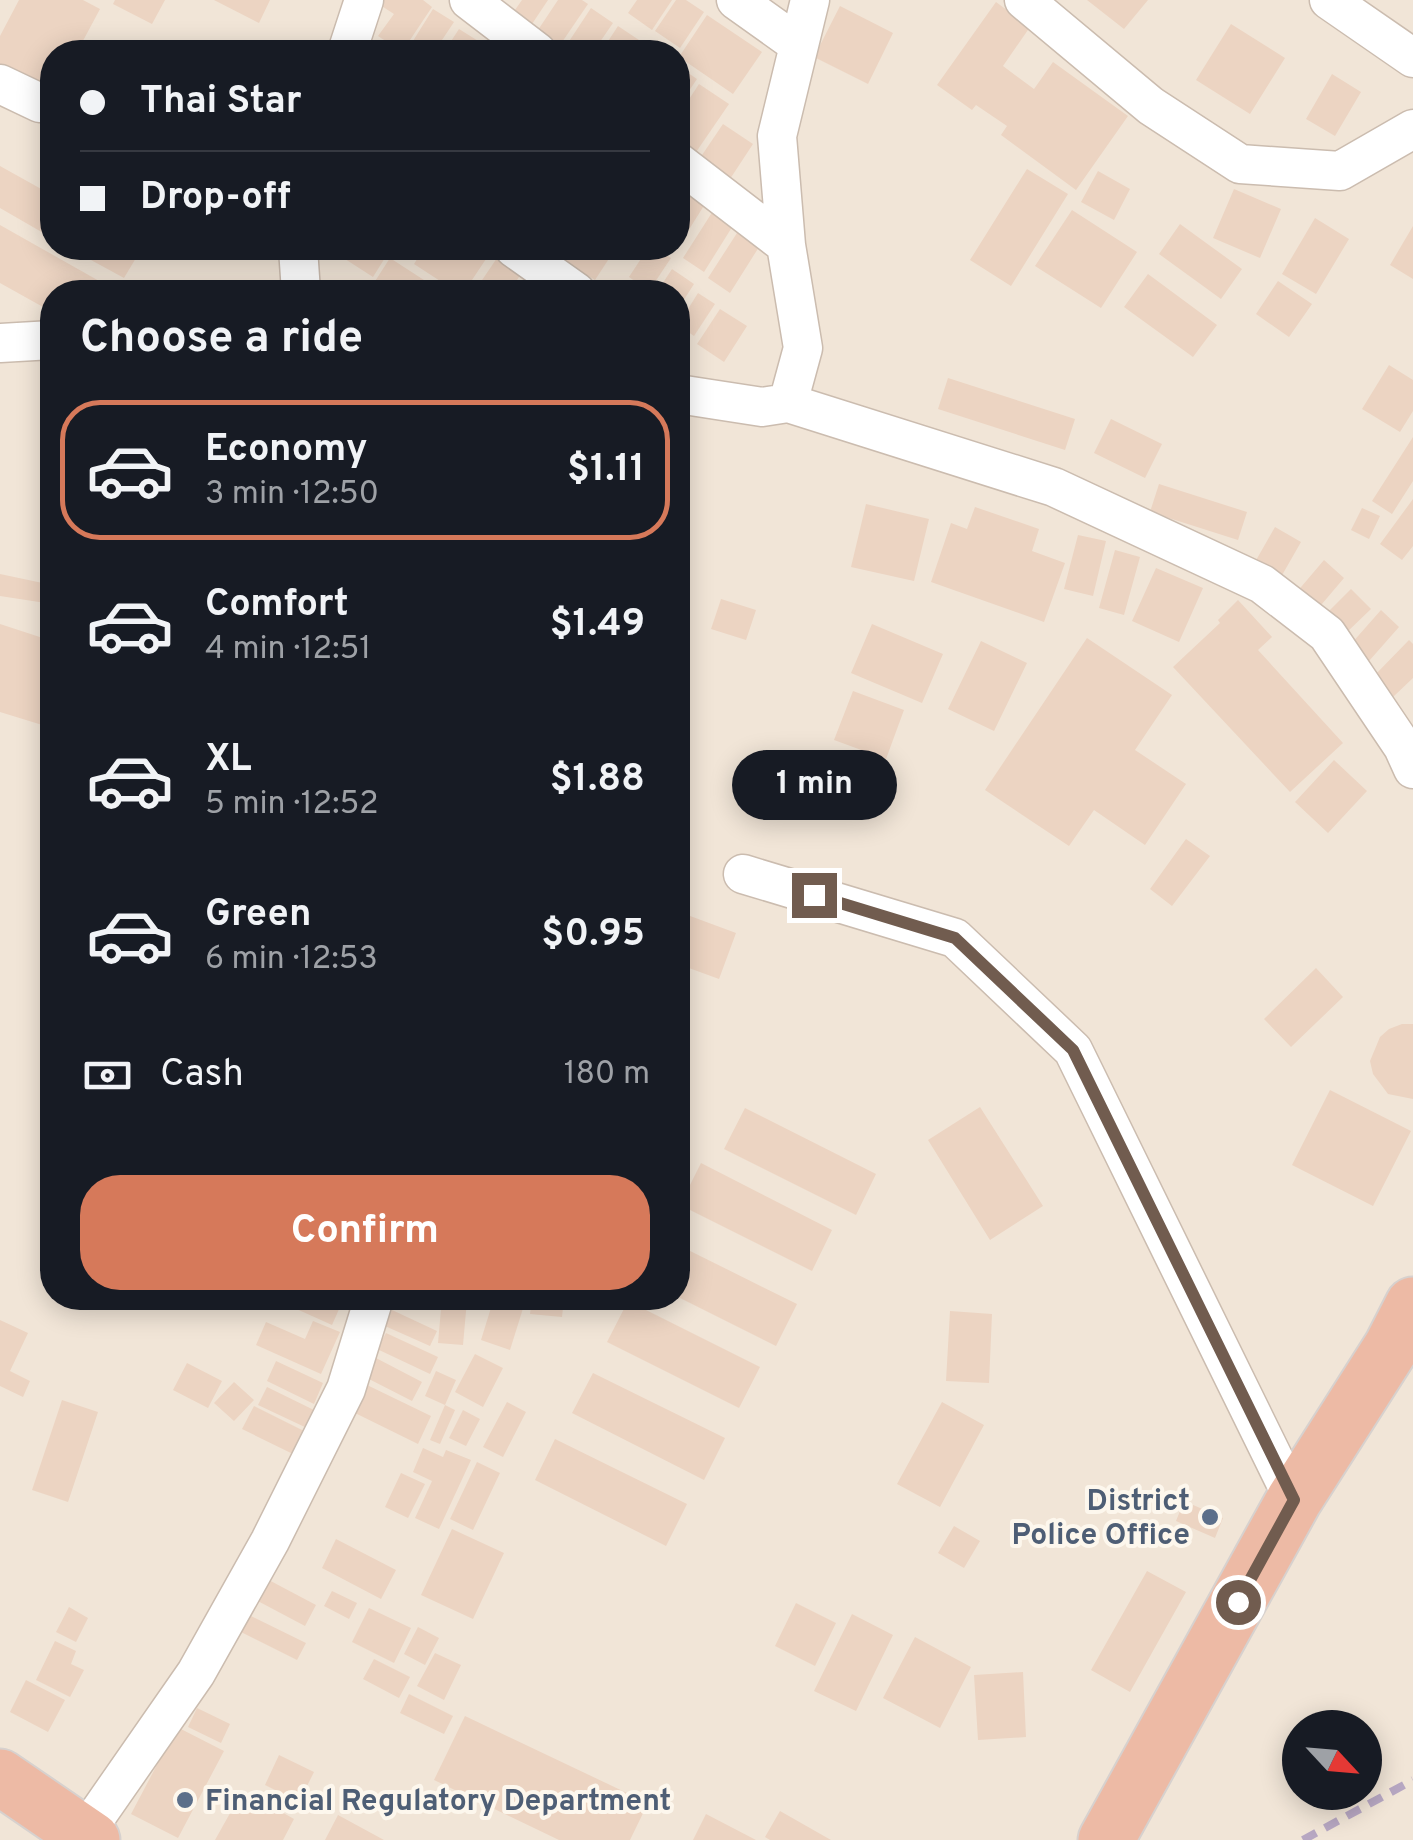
<!DOCTYPE html>
<meta charset="utf-8">
<style>
body{margin:0;font-family:Overpass,sans-serif;background:#20242c;color:#f1f3f6;height:100vh;display:flex;flex-direction:column;font-size:38px;white-space:nowrap}
*{box-sizing:border-box;margin:0}
p{font-size:32px;color:#9ea1a6}
.icon{flex:none;width:55px;height:55px;fill:none;stroke:currentColor;stroke-width:2;stroke-linecap:round;stroke-linejoin:round}
.map{position:relative;flex:1;overflow:hidden}
.drawer{position:absolute;left:40px;top:280px;width:650px;height:1030px;display:flex;flex-direction:column;background:#171b24;border-radius:40px;box-shadow:0 5px 25px #0003}
.drawer>*{flex:none}
.banner{position:absolute;left:40px;top:40px;width:650px;height:220px;border-radius:40px;box-shadow:0 5px 25px #0003;display:grid;align-content:center;height:220px;padding:0 40px;background:#171b24}
.needle{width:65px;rotate:116deg}
.fabs{position:absolute;left:1282px;top:1710px;display:grid;gap:20px}
.fabs a{display:grid;place-items:center;width:100px;height:100px;border-radius:50%;background:#171b24;box-shadow:0 5px 25px #0003;font-size:50px}
.end{position:absolute;width:45px;height:45px;margin:-22px;border:12px solid #715c4f;background:#fff;box-shadow:0 0 0 5px #fff}
.from{border-radius:50%}
.bubble{position:absolute;height:70px;border-radius:35px;background:#171b24;box-shadow:0 5px 25px #0003;font-size:32px;font-weight:700;line-height:70px;text-align:center}
.banner b{display:flex;align-items:center;gap:35px;height:95px;font-size:38px}
.banner b+b{border-top:2px solid #363941}
.banner i{width:25px;height:25px;background:#f1f3f6}
ul{padding:0;list-style:none}
li{display:flex;align-items:center;gap:30px;height:140px;margin:0 20px 15px;padding:0 20px;border:5px solid transparent;border-radius:40px}
li div{flex:1}
li b{display:block;font-size:38px}
li em{font-style:normal;font-weight:700}
li.on{border-color:#d6795a}
li>.icon{width:90px;height:90px;stroke-width:1.5}
h2{padding:0 40px;font-size:45px;line-height:120px}
.pay{display:flex;align-items:center;gap:25px;height:110px;padding:0 40px;font-size:38px}
.pay p{margin-inline-start:auto}
.primary-button{display:flex;gap:20px;margin-top:auto;padding:20px 40px}
.primary-button a{flex:1;height:115px;border-radius:40px;background:#d6795a;color:#fff;font-size:40px;font-weight:700;line-height:115px;text-align:center}
.map>svg:first-child{display:block}
.residential{fill:#f1e5d7;fill-rule:evenodd}
.building{fill:#ecd4c2}
.lines{fill:none;stroke-linecap:round;stroke-linejoin:round}
.minor-casing{stroke:#cbbcaf;stroke-width:41}
.highway-casing{stroke:#d7d1ce;stroke-width:59}
.minor{stroke:#fff;stroke-width:38}
.highway{stroke:#edbaa5;stroke-width:55}
.rail{stroke:#b7a7c2;stroke-width:8;stroke-dasharray:15 10;stroke-linecap:butt}
.route{stroke:#715c4f;stroke-width:12}
.service-dot{fill:#5c6f8a;stroke:#fdf7ed;stroke-width:4}
.labels{text-anchor:middle;stroke-width:8;stroke-linejoin:round;paint-order:stroke}
.service-label{font-size:30px;font-weight:bold;fill:#4e5e75;stroke:#fdf7ed;text-anchor:end}
</style>
<div class="map">
<svg width="1413" height="1840" viewBox="0 0 1413 1840">
<rect width="100%" height="100%" fill="#faf3e8"/>
<path class="residential" d="M 0,0 L 1413,0 L 1413,1840 L 0,1840 ZM 52,52 L 678,52 L 678,248 L 52,248 ZM 52,292 L 678,292 L 678,1298 L 52,1298 ZM 1300,1728 L 1365,1728 L 1365,1792 L 1300,1792 Z"/>
<path class="building" d="M 19,0 L 83,0 L 100,9 L 77,52 L 52,52 L 52,99 L 0,71 L 0,36 Z
M 115,0 L 165,0 L 152,24 L 113,4 Z
M 214,0 L 270,0 L 259,23 Z
M 379,0 L 423,0 L 432,7 L 402,52 L 378,36 L 394,14 L 377,3 Z
M 522,0 L 548,0 L 528,30 L 510,17 Z
M 558,0 L 582,0 L 588,4 L 556,51 L 534,36 Z
M 637,0 L 672,0 L 652,30 L 628,13 Z
M 676,0 L 686,0 L 704,12 L 680,48 L 655,31 Z
M 1087,0 L 1148,0 L 1124,29 Z
M 996,2 L 1030,27 L 1003,66 L 1034,89 L 1053,62 L 1128,116 L 1076,190 L 1001,135 L 1007,126 L 976,105 L 972,110 L 937,85 Z
M 840,6 L 893,33 L 868,84 L 814,57 Z
M 591,8 L 613,23 L 593,52 L 562,52 Z
M 433,9 L 454,22 L 434,52 L 406,52 Z
M 707,15 L 762,52 L 733,94 L 679,57 Z
M 1231,24 L 1285,58 L 1250,114 L 1196,80 Z
M 618,26 L 657,52 L 601,52 Z
M 459,29 L 483,44 L 478,52 L 444,52 Z
M 678,66 L 697,79 L 678,107 Z
M 1332,74 L 1361,92 L 1335,136 L 1306,119 Z
M 699,84 L 729,104 L 692,158 L 678,148 L 678,116 Z
M 723,124 L 753,144 L 730,179 L 700,158 Z
M 0,166 L 52,195 L 52,238 L 0,208 Z
M 1027,169 L 1068,194 L 1011,286 L 970,260 Z
M 1098,171 L 1130,189 L 1114,220 L 1081,202 Z
M 678,186 L 705,204 L 678,247 Z
M 1234,189 L 1281,209 L 1260,258 L 1213,238 Z
M 1072,210 L 1137,252 L 1101,308 L 1035,266 Z
M 713,211 L 734,224 L 704,272 L 683,258 Z
M 1315,218 L 1349,239 L 1316,294 L 1282,274 Z
M 1180,224 L 1242,269 L 1221,299 L 1159,254 Z
M 0,225 L 108,286 L 105,292 L 52,292 L 52,312 L 0,283 Z
M 1413,226 L 1413,279 L 1390,265 Z
M 737,233 L 759,247 L 730,293 L 708,278 Z
M 69,248 L 142,248 L 124,278 Z
M 328,248 L 379,248 L 388,253 L 373,277 Z
M 424,248 L 481,248 L 490,253 L 464,292 L 457,292 L 414,264 Z
M 575,248 L 616,248 L 595,280 L 566,262 Z
M 648,248 L 654,248 L 671,258 L 649,291 L 629,277 Z
M 390,258 L 427,282 L 420,292 L 368,292 Z
M 497,258 L 521,274 L 509,292 L 474,292 Z
M 672,269 L 694,284 L 678,309 L 678,292 L 657,292 Z
M 1148,274 L 1217,325 L 1193,357 L 1124,307 Z
M 1278,281 L 1312,304 L 1289,337 L 1256,314 Z
M 698,293 L 715,304 L 694,336 L 678,325 Z
M 720,309 L 747,326 L 724,362 L 697,344 Z
M 1389,365 L 1413,380 L 1413,411 L 1400,432 L 1362,409 Z
M 948,378 L 1075,419 L 1065,450 L 938,409 Z
M 1111,419 L 1162,444 L 1145,478 L 1094,453 Z
M 1413,437 L 1413,481 L 1392,514 L 1372,501 Z
M 1159,484 L 1247,512 L 1238,540 L 1150,512 Z
M 1413,499 L 1413,546 L 1402,560 L 1380,544 Z
M 866,504 L 929,519 L 914,581 L 851,567 Z
M 975,507 L 1039,529 L 1032,551 L 1065,563 L 1044,622 L 931,582 L 951,523 L 967,529 Z
M 1362,508 L 1380,516 L 1369,539 L 1351,530 Z
M 1275,527 L 1301,542 L 1281,577 L 1255,562 Z
M 1078,535 L 1106,541 L 1093,596 L 1064,589 Z
M 1115,550 L 1140,557 L 1124,615 L 1099,608 Z
M 1324,560 L 1344,578 L 1316,611 L 1296,593 Z
M 1156,568 L 1203,588 L 1179,642 L 1132,621 Z
M 0,574 L 52,585 L 52,604 L 0,596 Z
M 1351,589 L 1371,609 L 1345,634 L 1325,615 Z
M 721,599 L 756,610 L 746,640 L 711,629 Z
M 1238,600 L 1272,637 L 1258,650 L 1343,743 L 1290,792 L 1173,667 L 1220,623 L 1218,620 Z
M 1381,610 L 1399,627 L 1369,661 L 1351,644 Z
M 0,624 L 52,641 L 52,728 L 0,712 Z
M 872,624 L 943,654 L 922,703 L 851,673 Z
M 1087,638 L 1172,695 L 1135,750 L 1186,784 L 1145,845 L 1094,810 L 1069,846 L 985,790 Z
M 1409,640 L 1413,644 L 1413,678 L 1393,697 L 1373,677 Z
M 981,641 L 1027,663 L 994,731 L 948,709 Z
M 853,691 L 904,710 L 886,759 L 834,740 Z
M 1334,760 L 1367,791 L 1328,833 L 1295,802 Z
M 1186,839 L 1210,856 L 1172,906 L 1150,889 Z
M 682,913 L 736,933 L 719,979 L 678,964 L 678,926 Z
M 1316,968 L 1343,997 L 1291,1047 L 1264,1019 Z
M 678,1018 L 688,1020 L 679,1064 L 678,1064 Z
M 1402,1024 L 1413,1024 L 1413,1099 L 1388,1094 L 1373,1074 L 1370,1061 L 1380,1037 L 1389,1029 Z
M 1330,1090 L 1411,1131 L 1373,1206 L 1292,1165 Z
M 980,1107 L 1043,1206 L 990,1240 L 928,1140 Z
M 745,1108 L 876,1174 L 856,1215 L 724,1149 Z
M 701,1163 L 832,1230 L 812,1271 L 680,1205 Z
M 678,1245 L 797,1304 L 776,1346 L 678,1297 Z
M 272,1298 L 344,1298 L 332,1325 Z
M 442,1298 L 467,1300 L 463,1345 L 438,1343 Z
M 494,1298 L 525,1302 L 510,1350 L 481,1340 Z
M 532,1298 L 564,1298 L 562,1317 L 530,1314 Z
M 628,1301 L 760,1367 L 739,1408 L 607,1342 Z
M 392,1310 L 437,1331 L 430,1346 L 385,1326 Z
M 950,1311 L 992,1314 L 989,1383 L 946,1381 Z
M 0,1320 L 28,1333 L 10,1371 L 30,1381 L 23,1397 L 0,1386 Z
M 313,1321 L 340,1332 L 321,1374 L 256,1345 L 266,1322 L 305,1339 Z
M 386,1333 L 438,1357 L 430,1374 L 377,1349 Z
M 475,1354 L 503,1368 L 483,1407 L 455,1392 Z
M 376,1358 L 422,1382 L 412,1401 L 367,1378 Z
M 276,1361 L 323,1383 L 314,1404 L 267,1381 Z
M 187,1363 L 222,1381 L 208,1408 L 173,1390 Z
M 436,1371 L 456,1380 L 445,1405 L 425,1396 Z
M 593,1373 L 725,1438 L 704,1480 L 572,1413 Z
M 234,1382 L 254,1400 L 234,1421 L 214,1403 Z
M 367,1385 L 431,1416 L 418,1444 L 353,1412 Z
M 267,1387 L 318,1412 L 309,1429 L 258,1405 Z
M 62,1400 L 98,1412 L 68,1502 L 32,1490 Z
M 507,1402 L 526,1412 L 503,1457 L 483,1447 Z
M 942,1402 L 984,1425 L 940,1507 L 897,1484 Z
M 445,1405 L 455,1410 L 440,1444 L 430,1440 Z
M 254,1406 L 306,1432 L 295,1455 L 242,1429 Z
M 463,1410 L 480,1419 L 466,1446 L 449,1438 Z
M 555,1439 L 687,1504 L 666,1546 L 535,1480 Z
M 423,1448 L 443,1457 L 446,1450 L 471,1460 L 439,1529 L 415,1518 L 432,1481 L 413,1472 Z
M 477,1462 L 500,1473 L 473,1530 L 450,1519 Z
M 401,1473 L 425,1484 L 408,1518 L 385,1507 Z
M 1184,1501 L 1223,1518 L 1215,1538 L 1176,1521 Z
M 954,1526 L 980,1541 L 964,1568 L 938,1553 Z
M 452,1529 L 504,1553 L 473,1619 L 421,1595 Z
M 336,1539 L 396,1570 L 381,1599 L 322,1568 Z
M 1147,1571 L 1186,1592 L 1130,1692 L 1091,1670 Z
M 265,1578 L 316,1605 L 305,1626 L 254,1599 Z
M 332,1591 L 357,1603 L 349,1619 L 324,1606 Z
M 796,1603 L 836,1623 L 815,1666 L 775,1646 Z
M 69,1607 L 88,1618 L 76,1642 L 56,1632 Z
M 369,1608 L 411,1628 L 394,1663 L 352,1642 Z
M 245,1613 L 306,1643 L 297,1660 L 237,1630 Z
M 852,1614 L 893,1635 L 856,1711 L 814,1691 Z
M 418,1627 L 439,1638 L 425,1665 L 404,1654 Z
M 915,1637 L 971,1667 L 940,1728 L 883,1698 Z
M 55,1641 L 76,1651 L 71,1664 L 84,1670 L 70,1697 L 36,1680 Z
M 435,1653 L 461,1665 L 444,1700 L 417,1686 Z
M 374,1659 L 410,1677 L 399,1698 L 363,1679 Z
M 1023,1672 L 1026,1737 L 978,1740 L 974,1675 Z
M 26,1680 L 65,1700 L 48,1732 L 10,1712 Z
M 409,1694 L 453,1716 L 444,1734 L 400,1713 Z
M 197,1708 L 230,1724 L 221,1743 L 188,1727 Z
M 465,1716 L 648,1803 L 630,1840 L 559,1840 L 434,1780 Z
M 177,1727 L 224,1751 L 178,1838 L 131,1814 Z
M 279,1755 L 314,1772 L 299,1802 L 265,1785 Z
M 243,1790 L 294,1819 L 283,1840 L 215,1840 Z
M 780,1811 L 831,1840 L 770,1840 L 765,1837 Z
M 706,1814 L 756,1840 L 693,1840 Z
M 338,1815 L 384,1840 L 325,1840 Z"/>
<g class="lines">
<defs>
<path id="minor" d="M 469,0 L 537,52
M 736,0 L 799,45
M 1024,0 L 1151,106 L 1240,164 L 1340,171 L 1413,129
M 1329,0 L 1413,58
M 347,52 L 364,0
M 0,84 L 40,103
M 678,162 L 786,245
M 298,248 L 301,292
M 514,248 L 576,292
M 0,343 L 52,340
M 678,394 L 762,407 L 788,403 L 803,348 L 786,245 L 777,136 L 810,0
M 788,403 L 1054,487 L 1262,584 L 1327,634 L 1403,747 L 1413,769
M 743,874 L 955,938 L 1073,1050 L 1294,1500
M 84,1834 L 196,1673 L 270,1541 L 346,1389 L 374,1298"/>
<path id="highway" d="M 0,1777 L 92,1840
M 1106,1840 L 1294,1500 L 1392,1346 L 1413,1305"/>
</defs>
<use href="#minor" class="minor-casing"/>
<use href="#highway" class="highway-casing"/>
<use href="#minor" class="minor"/>
<use href="#highway" class="highway"/>
<path class="rail" d="M 1303,1840 L 1413,1780"/>
</g>
<g class="lines">
<path class="route" d="M 814,895 L 955,938 L 1073,1050 L 1294,1500 L 1238,1602"/>
</g>
<g class="service-dot">
<circle cx="1210" cy="1517" r="10"/>
<circle cx="185" cy="1800" r="10"/>
</g>
<g class="labels">
<g class="service-label">
<text x="1190" y="1510">District<tspan x="1190" dy="34">Police Office</tspan></text>
<text x="205" y="1810" text-anchor="start">Financial Regulatory Department</text>
</g>
</g>
</svg>
<div class="fabs">
<a><svg class="needle" viewBox="-14 -14 28 28"><path d="M0-13l5 13h-10z" fill="#e53935"/><path d="M0 13l5-13h-10z" fill="#9ea1a6"/></svg></a>
</div>
<i class="end from" style="left:1238px;top:1602px"></i>
<i class="end" style="left:814px;top:895px"></i>
<div class="bubble" style="left:732px;top:750px;width:165px">1 min</div>
<div class="banner">
<b><i class="from"></i>Thai Star</b>
<b><i></i>Drop-off</b>
</div>
<section class="drawer">
<h2>Choose a ride</h2>
<ul>
<li class="on"><svg class="icon" aria-label="car" viewBox="0 0 24 24"><path d="M5 17H2v-5l4-1 3-4h7l3 4 3 1v5h-3M9 17h6M6 11h13"/><circle cx="7" cy="17" r="2"/><circle cx="17" cy="17" r="2"/></svg><div><b>Economy</b><p>3 min · 12:50</p></div><em>$1.11</em></li>
<li><svg class="icon" aria-label="car" viewBox="0 0 24 24"><path d="M5 17H2v-5l4-1 3-4h7l3 4 3 1v5h-3M9 17h6M6 11h13"/><circle cx="7" cy="17" r="2"/><circle cx="17" cy="17" r="2"/></svg><div><b>Comfort</b><p>4 min · 12:51</p></div><em>$1.49</em></li>
<li><svg class="icon" aria-label="car" viewBox="0 0 24 24"><path d="M5 17H2v-5l4-1 3-4h7l3 4 3 1v5h-3M9 17h6M6 11h13"/><circle cx="7" cy="17" r="2"/><circle cx="17" cy="17" r="2"/></svg><div><b>XL</b><p>5 min · 12:52</p></div><em>$1.88</em></li>
<li><svg class="icon" aria-label="car" viewBox="0 0 24 24"><path d="M5 17H2v-5l4-1 3-4h7l3 4 3 1v5h-3M9 17h6M6 11h13"/><circle cx="7" cy="17" r="2"/><circle cx="17" cy="17" r="2"/></svg><div><b>Green</b><p>6 min · 12:53</p></div><em>$0.95</em></li>
</ul>
<div class="pay"><svg class="icon" aria-label="cash" viewBox="0 0 24 24"><path d="M3 7h18v10H3z"/><circle cx="12" cy="12" r="2"/></svg>Cash<p>180 m</p></div>
<div class="primary-button"><a>Confirm</a></div>
</section>
</div>
